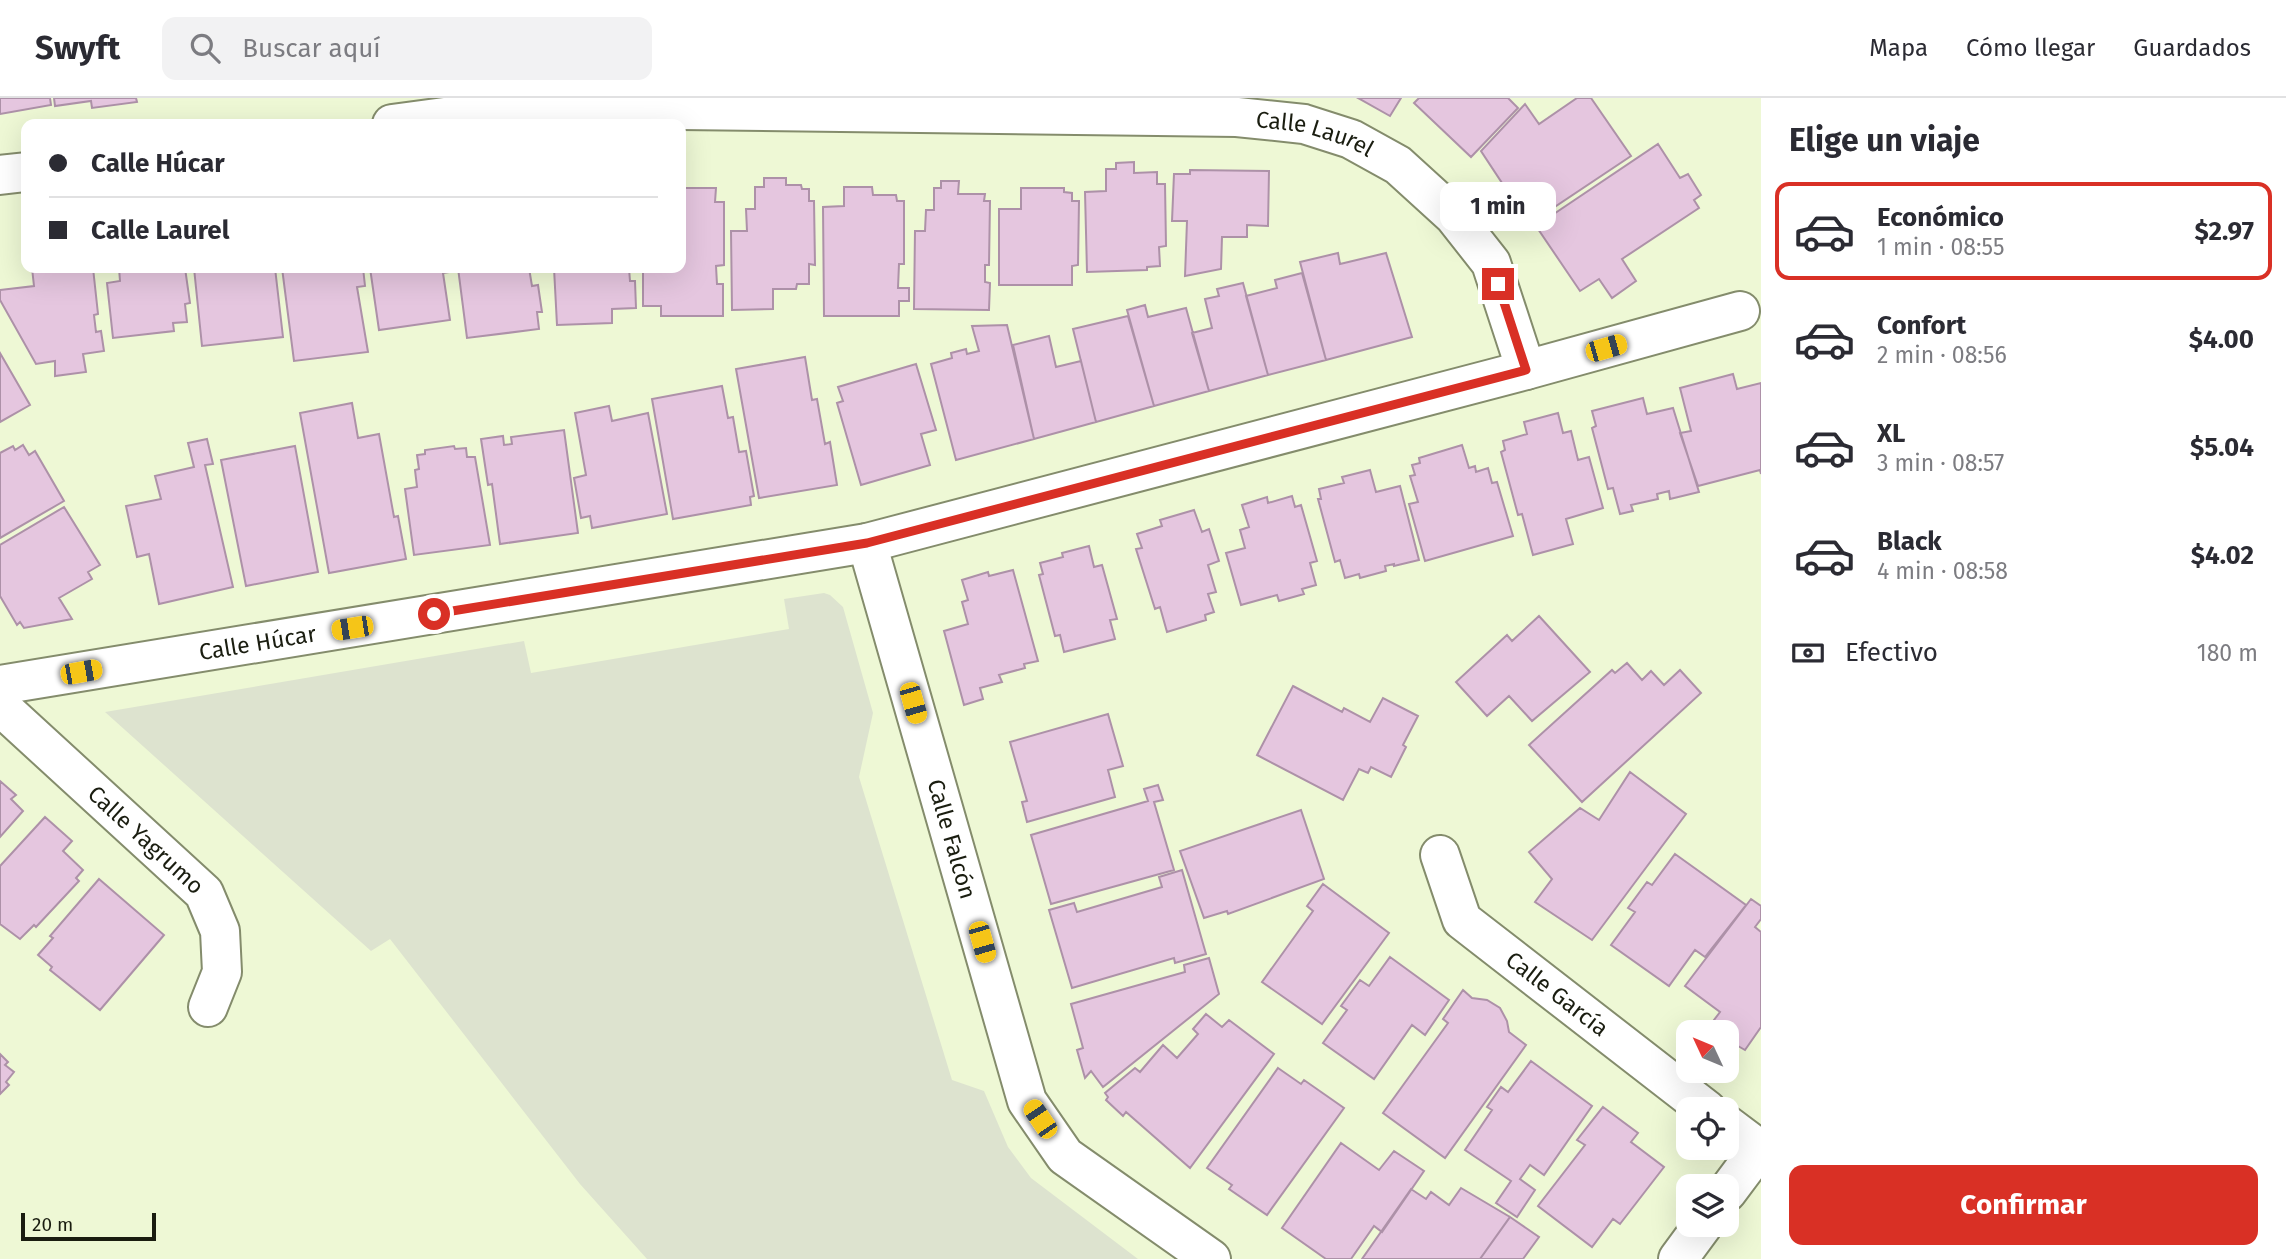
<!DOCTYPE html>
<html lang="es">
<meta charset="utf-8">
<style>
body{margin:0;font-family:"Fira Sans",sans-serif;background:#f2f2f3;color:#2b2b33;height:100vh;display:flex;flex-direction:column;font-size:26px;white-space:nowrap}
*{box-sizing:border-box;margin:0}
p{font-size:23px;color:#7c7c81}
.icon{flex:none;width:38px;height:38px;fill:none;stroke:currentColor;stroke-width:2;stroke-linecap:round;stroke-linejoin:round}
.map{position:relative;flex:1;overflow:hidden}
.panel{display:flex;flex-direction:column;background:#fff;width:525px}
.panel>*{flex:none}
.hud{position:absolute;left:21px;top:21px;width:665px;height:154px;border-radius:14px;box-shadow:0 7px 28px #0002;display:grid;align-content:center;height:154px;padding:0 28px;background:#fff}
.needle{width:46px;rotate:314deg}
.fabs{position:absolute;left:1676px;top:922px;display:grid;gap:14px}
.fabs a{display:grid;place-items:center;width:63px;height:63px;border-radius:14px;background:#fff;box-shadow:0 7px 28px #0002;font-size:35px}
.scale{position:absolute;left:21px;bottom:18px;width:135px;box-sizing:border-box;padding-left:7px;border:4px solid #1a1d10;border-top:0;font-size:19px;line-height:24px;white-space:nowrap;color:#1a1d10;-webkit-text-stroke:5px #eef8d5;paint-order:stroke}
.end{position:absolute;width:32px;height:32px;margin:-16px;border:9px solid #d93025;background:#fff;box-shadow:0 0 0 4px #fff}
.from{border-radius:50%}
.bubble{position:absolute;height:49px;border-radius:14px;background:#fff;box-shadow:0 7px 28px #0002;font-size:23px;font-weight:700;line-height:49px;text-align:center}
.car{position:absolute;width:21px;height:42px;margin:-21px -10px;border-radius:9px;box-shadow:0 0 5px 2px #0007;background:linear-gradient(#f5c518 24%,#345 0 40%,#f5c518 0 76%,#345 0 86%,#f5c518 0)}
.hud b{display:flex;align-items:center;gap:24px;height:66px;font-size:26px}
.hud b+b{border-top:2px solid #e1e1e2}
.hud i{width:18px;height:18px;background:#2b2b33}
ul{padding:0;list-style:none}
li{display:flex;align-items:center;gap:21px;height:98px;margin:0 14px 10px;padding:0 14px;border:4px solid transparent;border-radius:14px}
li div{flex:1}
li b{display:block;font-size:26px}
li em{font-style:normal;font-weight:700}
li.current{border-color:#d93025}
li>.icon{width:63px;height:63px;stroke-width:1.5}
h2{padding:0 28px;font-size:32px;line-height:84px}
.pay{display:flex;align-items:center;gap:18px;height:77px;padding:0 28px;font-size:26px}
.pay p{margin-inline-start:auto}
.primary-button{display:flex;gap:14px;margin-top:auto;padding:14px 28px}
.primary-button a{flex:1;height:80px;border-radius:14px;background:#d93025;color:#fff;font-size:28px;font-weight:700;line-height:80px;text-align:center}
header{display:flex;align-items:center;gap:42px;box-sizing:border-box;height:98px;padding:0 35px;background:#fff;border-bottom:2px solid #e1e1e2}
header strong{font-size:33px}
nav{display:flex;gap:38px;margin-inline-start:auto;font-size:24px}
.search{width:490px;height:63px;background:#f2f2f3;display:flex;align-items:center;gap:18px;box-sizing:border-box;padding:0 24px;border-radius:14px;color:#7c7c81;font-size:26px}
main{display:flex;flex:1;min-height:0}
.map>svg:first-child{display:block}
.green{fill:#dde3cf}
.building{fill:#e5c6df;stroke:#ad91a8;stroke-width:2}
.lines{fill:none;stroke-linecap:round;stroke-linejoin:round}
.minor-casing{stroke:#848c6c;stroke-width:42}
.minor{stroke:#fff;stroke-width:38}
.route{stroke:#d93025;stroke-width:9}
.labels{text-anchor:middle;stroke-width:5;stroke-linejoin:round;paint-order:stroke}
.street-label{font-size:23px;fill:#1a1d10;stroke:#eef8d5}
</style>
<header>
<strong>Swyft</strong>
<div class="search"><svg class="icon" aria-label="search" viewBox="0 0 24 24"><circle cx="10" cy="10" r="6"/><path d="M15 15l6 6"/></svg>Buscar aquí</div>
<nav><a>Mapa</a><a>Cómo llegar</a><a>Guardados</a></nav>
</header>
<main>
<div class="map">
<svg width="1761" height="1161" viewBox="0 0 1761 1161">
<rect width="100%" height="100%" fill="#eef8d5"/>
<path class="green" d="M 824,495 L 830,497 L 843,509 L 873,615 L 859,679 L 952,982 L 984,993 L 1008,1049 L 1031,1080 L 1138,1161 L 647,1161 L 580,1086 L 390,841 L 371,853 L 105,614 L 524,543 L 531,575 L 789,531 L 784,501 Z"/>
<path class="building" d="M 0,0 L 50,0 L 51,7 L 0,16 Z
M 54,0 L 136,0 L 137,4 L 92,10 L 91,3 L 55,8 Z
M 1358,0 L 1401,0 L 1390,18 Z
M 1419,0 L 1508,0 L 1518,10 L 1471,59 L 1414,5 Z
M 1577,0 L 1591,0 L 1631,58 L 1529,126 L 1481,53 L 1525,6 L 1539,26 Z
M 1658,46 L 1680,80 L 1688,76 L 1701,97 L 1694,102 L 1699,110 L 1622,161 L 1636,183 L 1612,200 L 1599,181 L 1580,193 L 1536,128 Z
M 1134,64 L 1134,75 L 1157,74 L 1157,86 L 1165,86 L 1166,148 L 1159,149 L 1160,168 L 1147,169 L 1147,172 L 1087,174 L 1085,94 L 1106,93 L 1106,71 L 1116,71 L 1116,65 Z
M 1190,72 L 1269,73 L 1268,128 L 1247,127 L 1247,139 L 1222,139 L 1221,171 L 1185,178 L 1187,123 L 1172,123 L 1174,76 L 1190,76 Z
M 764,80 L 786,80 L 786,87 L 801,87 L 802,91 L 809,91 L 809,103 L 814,103 L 815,167 L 809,166 L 809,186 L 797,186 L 796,191 L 773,191 L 773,211 L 732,212 L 731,133 L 747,133 L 746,111 L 755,111 L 755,89 L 764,89 Z
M 941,83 L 959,83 L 958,96 L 985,96 L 984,103 L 990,103 L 989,167 L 985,167 L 985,184 L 990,185 L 989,212 L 914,211 L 915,133 L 925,133 L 926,112 L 934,112 L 934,90 L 941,90 Z
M 844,89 L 872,89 L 873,97 L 896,97 L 897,103 L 904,103 L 904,166 L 899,166 L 898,190 L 909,190 L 909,203 L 899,203 L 899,218 L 824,218 L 823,109 L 844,108 Z
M 681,90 L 716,90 L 715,104 L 724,104 L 724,167 L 716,168 L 717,186 L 723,186 L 723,218 L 661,218 L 661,208 L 643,208 L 643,170 L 681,170 Z
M 1021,90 L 1064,90 L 1064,94 L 1072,95 L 1072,103 L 1079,103 L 1078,167 L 1072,168 L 1072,187 L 999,187 L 999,111 L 1021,111 Z
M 1338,155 L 1340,166 L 1386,155 L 1412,239 L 1326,262 L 1300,164 Z
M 32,170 L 93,170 L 98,216 L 94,217 L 96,234 L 101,233 L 104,253 L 83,256 L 86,274 L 55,278 L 55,263 L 36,266 L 0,202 L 0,192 L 34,188 Z
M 119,170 L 185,170 L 190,205 L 185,206 L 187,224 L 173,225 L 174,233 L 113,240 L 107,185 L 120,183 Z
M 194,170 L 275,170 L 283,239 L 202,248 Z
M 282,170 L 363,170 L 365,188 L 357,189 L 368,254 L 294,263 Z
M 370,170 L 450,170 L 450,174 L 443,175 L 450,222 L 379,232 Z
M 458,170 L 529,170 L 532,188 L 538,187 L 542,214 L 537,214 L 539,231 L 467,240 Z
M 554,170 L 629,170 L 630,183 L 635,183 L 636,210 L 612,211 L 612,225 L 557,227 Z
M 1302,175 L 1326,262 L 1268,277 L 1246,198 L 1277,190 L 1275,182 Z
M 1243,185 L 1268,277 L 1209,293 L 1192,235 L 1212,230 L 1205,201 L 1219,198 L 1217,191 Z
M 1145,207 L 1148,219 L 1186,210 L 1209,293 L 1154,308 L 1127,212 Z
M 1128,218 L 1154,308 L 1096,324 L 1073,231 Z
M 1007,227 L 1034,341 L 956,362 L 931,266 L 952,260 L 951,255 L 966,251 L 967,256 L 979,253 L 972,228 Z
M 1049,238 L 1056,269 L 1081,263 L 1096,324 L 1034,341 L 1013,247 Z
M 0,255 L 30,307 L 0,324 Z
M 805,259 L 812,302 L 817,301 L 825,346 L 830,344 L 837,387 L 759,400 L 736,271 Z
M 916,266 L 936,332 L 921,336 L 930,367 L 861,387 L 837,305 L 843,303 L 838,289 Z
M 1733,276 L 1737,291 L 1761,285 L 1761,376 L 1760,372 L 1698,388 L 1680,335 L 1691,333 L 1680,290 Z
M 722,288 L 728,320 L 733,319 L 739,354 L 746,353 L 754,398 L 750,399 L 751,407 L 673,421 L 652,301 Z
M 1643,300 L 1647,316 L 1673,310 L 1699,394 L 1670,401 L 1669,393 L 1657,396 L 1658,401 L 1631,407 L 1633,413 L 1620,416 L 1613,390 L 1608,391 L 1592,330 L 1596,328 L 1592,313 Z
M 352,305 L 358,340 L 379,336 L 394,419 L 398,418 L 406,461 L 329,475 L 300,315 Z
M 609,308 L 612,323 L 648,315 L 667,416 L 592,430 L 590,418 L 581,420 L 574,380 L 586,377 L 575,315 Z
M 1558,315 L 1563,335 L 1571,333 L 1578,362 L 1589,359 L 1603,410 L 1566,421 L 1573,446 L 1533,457 L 1522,416 L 1518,417 L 1501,354 L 1505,352 L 1503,343 L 1527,336 L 1524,324 Z
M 564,332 L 578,435 L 500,446 L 492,386 L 488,387 L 481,341 L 503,338 L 504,347 L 512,346 L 511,339 Z
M 207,341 L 213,366 L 205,367 L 233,489 L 159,506 L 149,456 L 137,459 L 126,408 L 161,401 L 155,378 L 194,369 L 188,345 Z
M 23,347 L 29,357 L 35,353 L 64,403 L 0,440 L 0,355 L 13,348 L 15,352 Z
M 1462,347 L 1469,370 L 1475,368 L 1476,374 L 1488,370 L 1492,385 L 1497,384 L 1513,438 L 1425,463 L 1409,406 L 1418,404 L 1410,378 L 1415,377 L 1412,367 L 1420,365 L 1419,360 Z
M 295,348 L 318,474 L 246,488 L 221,362 Z
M 454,348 L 455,351 L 466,350 L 467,359 L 475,359 L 490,447 L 414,457 L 405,391 L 417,389 L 415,372 L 419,371 L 417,357 L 425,356 L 425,352 Z
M 1370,372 L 1376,394 L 1400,388 L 1419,462 L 1394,468 L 1394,466 L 1385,468 L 1386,473 L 1360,480 L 1359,476 L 1345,480 L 1340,462 L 1335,464 L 1318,401 L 1321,401 L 1319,391 L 1344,385 L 1342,379 Z
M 1292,398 L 1295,409 L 1301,407 L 1317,463 L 1310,465 L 1316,487 L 1302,491 L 1304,496 L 1279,503 L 1277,497 L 1241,507 L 1226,455 L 1245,450 L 1240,432 L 1249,429 L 1242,407 L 1267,399 L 1268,405 Z
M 64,409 L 100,467 L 88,474 L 92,481 L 59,500 L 72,521 L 24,530 L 20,524 L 17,527 L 0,498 L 0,447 Z
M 1194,412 L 1202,434 L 1209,431 L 1219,463 L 1208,467 L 1216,494 L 1208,496 L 1214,514 L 1205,517 L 1206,522 L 1167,534 L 1160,509 L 1155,511 L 1136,451 L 1142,450 L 1137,436 L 1162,428 L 1160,422 Z
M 1089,448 L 1094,469 L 1102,467 L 1117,521 L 1110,522 L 1115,541 L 1064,554 L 1060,537 L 1055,538 L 1039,477 L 1043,476 L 1040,465 L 1063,459 L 1062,455 Z
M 1013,472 L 1038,563 L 1024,566 L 1025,570 L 999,577 L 1002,584 L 980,590 L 983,601 L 964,607 L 944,533 L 968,526 L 962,504 L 968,502 L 962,482 L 988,474 L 989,478 Z
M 1539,518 L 1590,574 L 1532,623 L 1509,598 L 1487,618 L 1456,584 L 1507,537 L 1512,543 Z
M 1627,565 L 1642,582 L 1651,573 L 1664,587 L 1680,572 L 1701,595 L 1582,704 L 1529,647 L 1612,572 L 1615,575 Z
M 1293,588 L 1342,614 L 1344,610 L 1370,624 L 1383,600 L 1418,618 L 1403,647 L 1406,649 L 1391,679 L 1371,669 L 1368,675 L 1359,671 L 1343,702 L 1257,657 Z
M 1108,616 L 1123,668 L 1108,672 L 1115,699 L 1027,724 L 1022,704 L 1027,703 L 1010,644 Z
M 1630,674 L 1686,716 L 1592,842 L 1535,804 L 1552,781 L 1529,754 L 1580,710 L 1599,722 Z
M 0,683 L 16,697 L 11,701 L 23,713 L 0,739 Z
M 1158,687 L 1163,702 L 1154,704 L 1174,772 L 1051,806 L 1031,737 L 1148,703 L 1144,691 Z
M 1301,712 L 1324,781 L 1228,816 L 1227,813 L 1204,820 L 1180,753 Z
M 45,719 L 72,743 L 63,753 L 83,772 L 76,780 L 79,783 L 36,829 L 34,827 L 20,841 L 0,826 L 0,768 Z
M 1675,756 L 1746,807 L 1705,859 L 1695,852 L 1669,888 L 1611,847 L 1635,814 L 1628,810 L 1647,784 L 1652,787 Z
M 1182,772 L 1206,856 L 1175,865 L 1174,860 L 1072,890 L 1049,812 L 1074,805 L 1077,814 L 1162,789 L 1159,779 Z
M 99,781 L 164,837 L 100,912 L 50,872 L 52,869 L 38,857 L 53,840 L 50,838 Z
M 1323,786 L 1389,835 L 1322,926 L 1262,884 L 1313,813 L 1307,808 Z
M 1751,801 L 1761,808 L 1761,821 L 1755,829 L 1761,834 L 1761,929 L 1745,952 L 1738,948 L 1734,955 L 1727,950 L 1727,934 L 1705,934 L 1720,914 L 1685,888 Z
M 1390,859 L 1449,902 L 1425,937 L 1412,927 L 1374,981 L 1323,945 L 1347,912 L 1341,908 L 1360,882 L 1369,888 Z
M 1209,860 L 1219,896 L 1103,989 L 1091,973 L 1085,980 L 1077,952 L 1083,950 L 1071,906 L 1185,874 L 1184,867 Z
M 1463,892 L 1472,900 L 1487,902 L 1500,910 L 1507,923 L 1509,934 L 1526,947 L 1445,1060 L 1383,1015 L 1448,925 L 1443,921 Z
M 1206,916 L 1222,929 L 1229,922 L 1274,956 L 1190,1070 L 1126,1014 L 1123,1018 L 1106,1002 L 1108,999 L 1105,995 L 1135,970 L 1140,974 L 1163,947 L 1177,960 L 1198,936 L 1193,931 Z
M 0,956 L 8,964 L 5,967 L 14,974 L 6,984 L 9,987 L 0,996 Z
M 1531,963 L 1592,1008 L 1544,1077 L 1530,1067 L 1520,1081 L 1535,1092 L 1517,1119 L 1496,1105 L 1511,1083 L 1465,1052 L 1492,1012 L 1487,1009 L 1501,989 L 1508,994 Z
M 1278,970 L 1301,986 L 1304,982 L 1344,1010 L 1267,1117 L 1229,1091 L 1232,1087 L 1207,1070 Z
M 1603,1009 L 1638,1035 L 1631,1044 L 1664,1069 L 1620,1126 L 1613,1121 L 1592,1149 L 1538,1108 L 1585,1047 L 1577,1042 Z
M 1341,1045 L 1379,1072 L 1394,1053 L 1424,1073 L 1382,1134 L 1374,1128 L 1351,1161 L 1326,1161 L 1282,1130 Z
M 1461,1090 L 1510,1119 L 1480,1161 L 1362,1161 L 1411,1091 L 1426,1101 L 1431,1094 L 1449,1107 Z
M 1510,1119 L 1539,1139 L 1523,1161 L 1480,1161 Z"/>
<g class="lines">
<defs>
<g id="minor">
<path id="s1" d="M 392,26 L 513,10 L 1237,19 L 1304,26 L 1351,41 L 1398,67 L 1454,118 L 1491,165 L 1526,272"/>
<path d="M 0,77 L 26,74"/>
<path id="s2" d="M 867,445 L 1027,1003 L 1065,1058 L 1211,1161"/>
<path id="s3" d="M 0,587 L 867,445 L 1526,272 L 1740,213"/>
<path id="s4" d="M 0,608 L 204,795 L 220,833 L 222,874 L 208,909"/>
<path id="s5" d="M 1440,757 L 1462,822 L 1707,1012"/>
<path d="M 1727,1027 L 1759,1051 L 1727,1094"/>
<path d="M 1678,1161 L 1703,1127"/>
</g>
</defs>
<use href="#minor" class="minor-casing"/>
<use href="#minor" class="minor"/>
</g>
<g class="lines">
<path class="route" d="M 434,516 L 867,445 L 1526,272 L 1498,186"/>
</g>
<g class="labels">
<g class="street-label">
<text dy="8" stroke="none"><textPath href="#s1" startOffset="926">Calle Laurel</textPath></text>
<text dy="8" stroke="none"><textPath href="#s3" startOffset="261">Calle Húcar</textPath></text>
<text dy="8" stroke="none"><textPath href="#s2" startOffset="308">Calle Falcón</textPath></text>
<text dy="8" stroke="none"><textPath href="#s4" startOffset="198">Calle Yagrumo</textPath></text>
<text dy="8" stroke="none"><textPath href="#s5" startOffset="189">Calle García</textPath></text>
</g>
</g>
</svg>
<div class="fabs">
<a><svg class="needle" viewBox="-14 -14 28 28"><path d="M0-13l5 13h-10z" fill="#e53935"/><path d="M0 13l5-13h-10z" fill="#7c7c81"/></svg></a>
<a><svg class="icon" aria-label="locate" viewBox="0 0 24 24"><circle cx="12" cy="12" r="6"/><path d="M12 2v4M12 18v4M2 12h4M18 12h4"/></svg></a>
<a><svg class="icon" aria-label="layers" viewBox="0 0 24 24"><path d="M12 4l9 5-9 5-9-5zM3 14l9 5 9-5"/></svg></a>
</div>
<div class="scale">20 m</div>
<i class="end from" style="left:434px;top:516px"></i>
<i class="end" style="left:1498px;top:186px"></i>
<div class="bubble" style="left:1440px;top:84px;width:116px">1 min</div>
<i class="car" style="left:1606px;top:250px;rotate:74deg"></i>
<i class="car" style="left:352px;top:530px;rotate:261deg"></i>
<i class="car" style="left:81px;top:574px;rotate:80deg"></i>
<i class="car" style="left:913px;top:605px;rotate:164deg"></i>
<i class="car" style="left:982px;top:844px;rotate:164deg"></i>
<i class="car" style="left:1040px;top:1021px;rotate:326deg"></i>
<div class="hud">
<b><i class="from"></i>Calle Húcar</b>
<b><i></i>Calle Laurel</b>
</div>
</div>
<section class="panel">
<h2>Elige un viaje</h2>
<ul>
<li class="current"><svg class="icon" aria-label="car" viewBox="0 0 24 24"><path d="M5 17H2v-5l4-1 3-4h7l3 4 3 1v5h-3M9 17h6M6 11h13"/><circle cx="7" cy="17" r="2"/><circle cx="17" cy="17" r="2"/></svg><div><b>Económico</b><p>1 min · 08:55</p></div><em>$2.97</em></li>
<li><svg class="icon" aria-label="car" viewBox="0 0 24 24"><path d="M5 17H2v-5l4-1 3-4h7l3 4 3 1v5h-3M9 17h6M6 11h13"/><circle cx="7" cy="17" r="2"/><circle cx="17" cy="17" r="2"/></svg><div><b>Confort</b><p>2 min · 08:56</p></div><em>$4.00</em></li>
<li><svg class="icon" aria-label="car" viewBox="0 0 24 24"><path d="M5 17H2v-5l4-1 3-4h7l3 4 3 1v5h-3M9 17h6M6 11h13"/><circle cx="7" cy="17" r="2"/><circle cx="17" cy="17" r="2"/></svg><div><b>XL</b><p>3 min · 08:57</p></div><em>$5.04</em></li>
<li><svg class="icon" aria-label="car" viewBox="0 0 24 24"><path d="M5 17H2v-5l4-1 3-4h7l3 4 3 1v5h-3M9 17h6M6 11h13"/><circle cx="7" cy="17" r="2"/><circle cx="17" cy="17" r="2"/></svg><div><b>Black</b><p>4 min · 08:58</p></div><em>$4.02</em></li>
</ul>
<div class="pay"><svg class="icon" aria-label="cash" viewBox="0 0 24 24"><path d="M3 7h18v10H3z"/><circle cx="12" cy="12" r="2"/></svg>Efectivo<p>180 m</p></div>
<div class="primary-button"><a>Confirmar</a></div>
</section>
</main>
